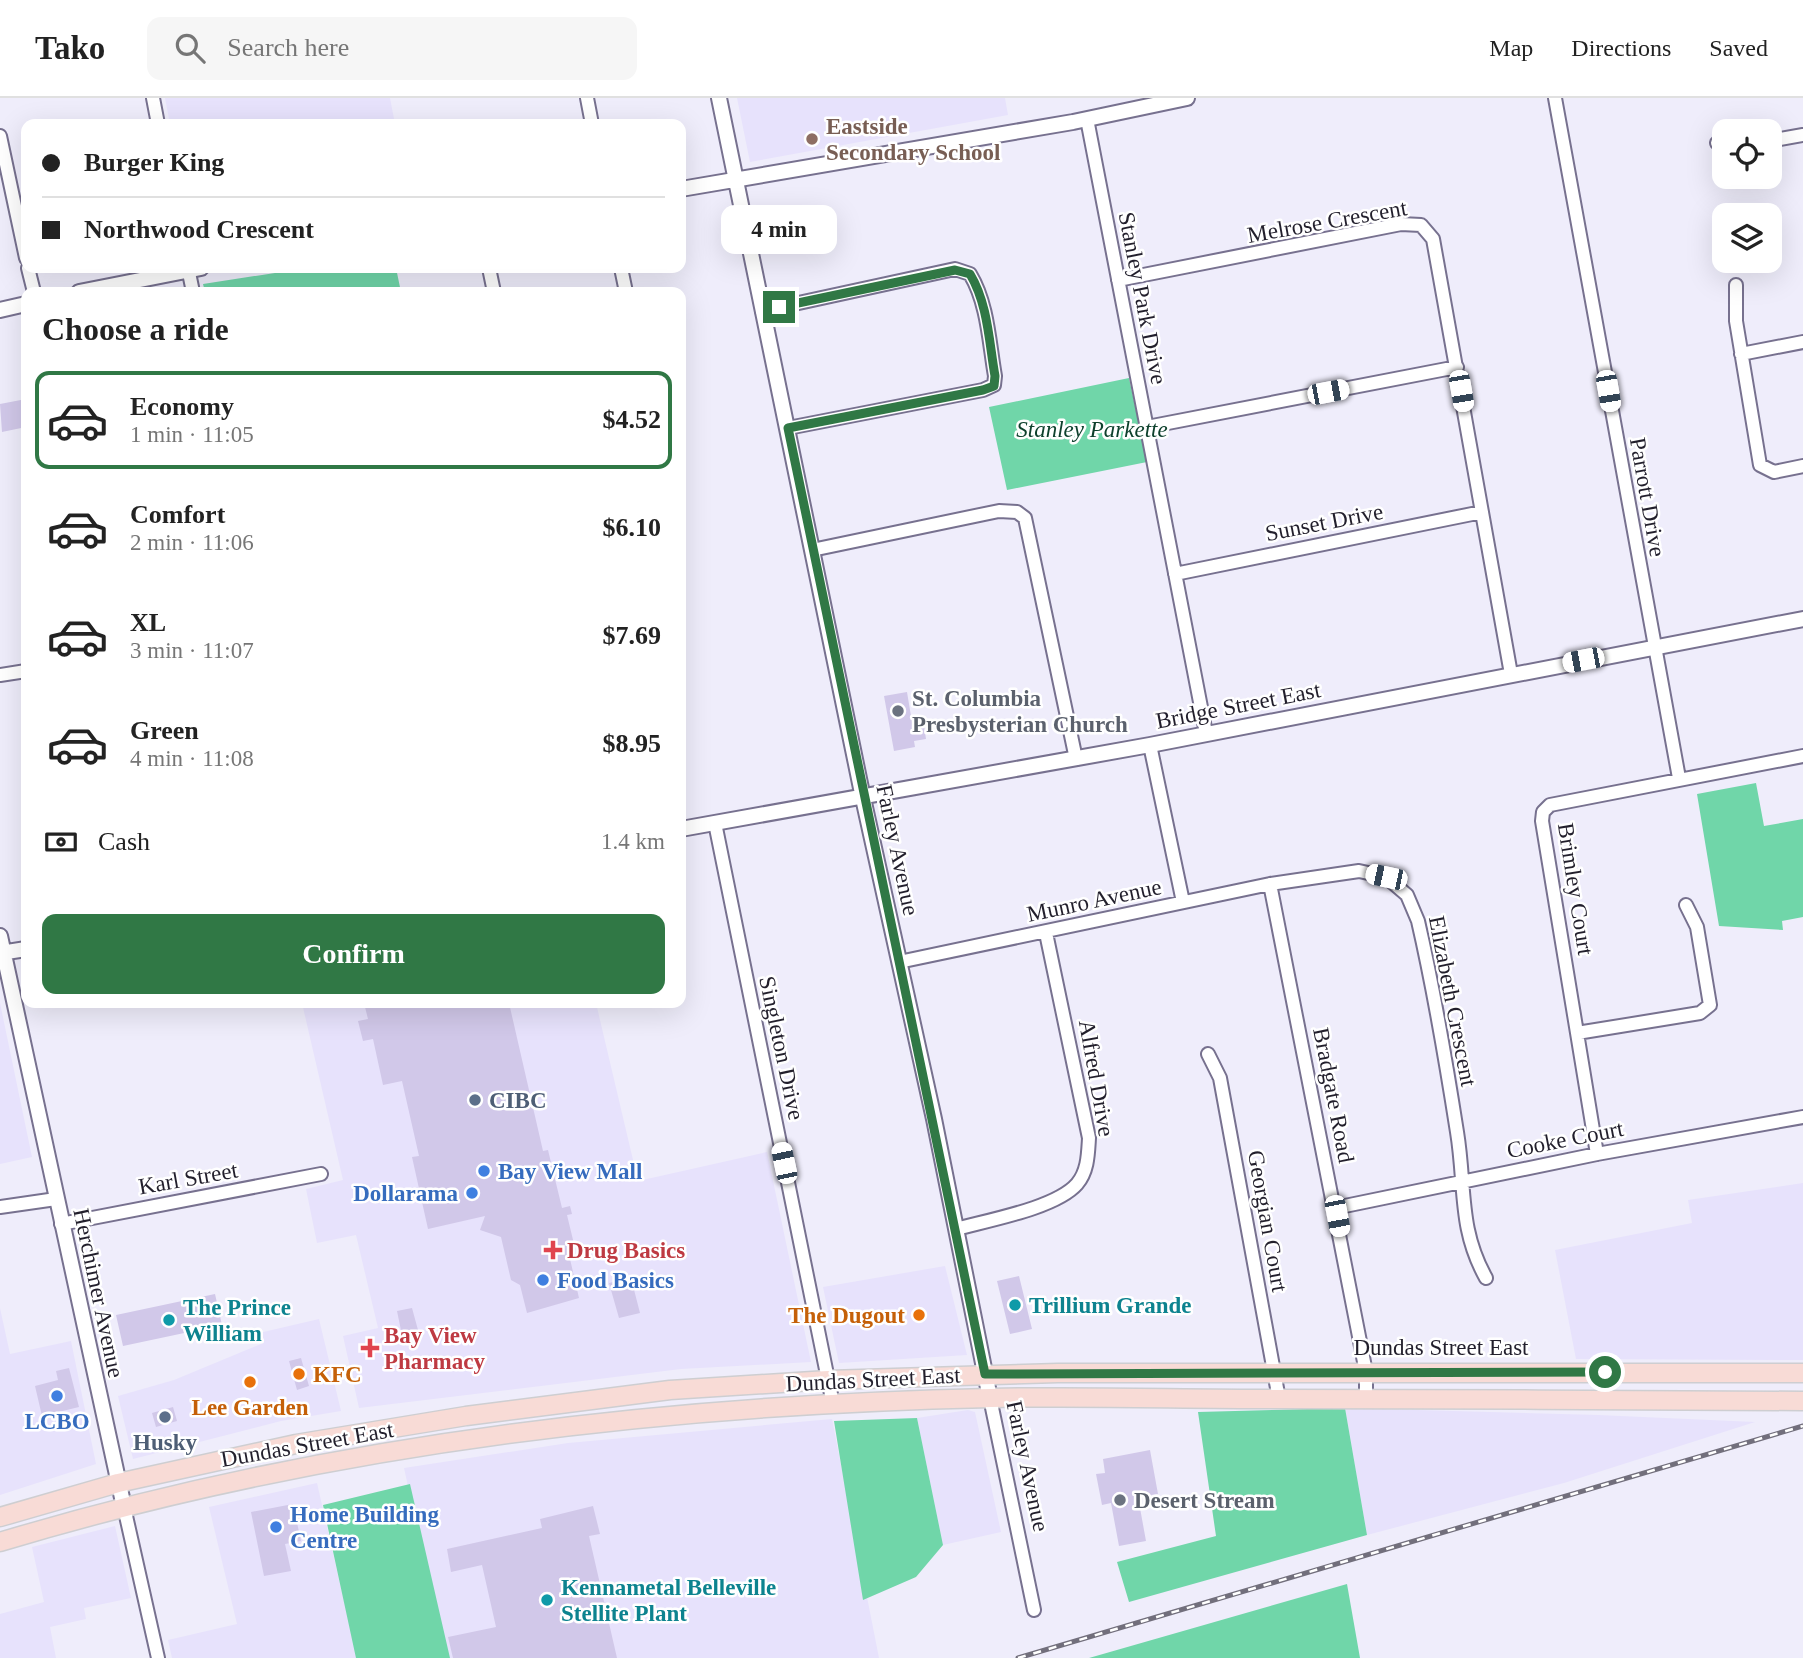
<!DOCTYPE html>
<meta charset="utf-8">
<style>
body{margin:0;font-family:Georgia,serif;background:#f6f6f6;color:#222;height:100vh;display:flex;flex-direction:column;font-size:26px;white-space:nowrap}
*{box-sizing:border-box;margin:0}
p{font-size:23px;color:#767676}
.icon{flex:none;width:38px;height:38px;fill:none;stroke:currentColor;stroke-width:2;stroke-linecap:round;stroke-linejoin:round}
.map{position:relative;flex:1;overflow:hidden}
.details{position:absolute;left:21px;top:189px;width:665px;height:721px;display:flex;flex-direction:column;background:#fff;border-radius:14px;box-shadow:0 7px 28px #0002}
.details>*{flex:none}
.hud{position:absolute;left:21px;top:21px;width:665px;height:154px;border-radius:14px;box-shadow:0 7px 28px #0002;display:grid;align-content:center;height:154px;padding:0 21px;background:#fff}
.fabs{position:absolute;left:1712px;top:21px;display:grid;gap:14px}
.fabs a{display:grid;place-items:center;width:70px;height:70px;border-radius:14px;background:#fff;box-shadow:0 7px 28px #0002;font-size:35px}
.end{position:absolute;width:32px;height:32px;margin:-16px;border:9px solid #307845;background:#fff;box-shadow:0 0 0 4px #fff}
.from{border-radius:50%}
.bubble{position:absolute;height:49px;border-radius:14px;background:#fff;box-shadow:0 7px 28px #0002;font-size:23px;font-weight:700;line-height:49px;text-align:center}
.car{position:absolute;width:21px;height:42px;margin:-21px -10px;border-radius:9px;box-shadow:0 0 5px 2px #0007;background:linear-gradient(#fff 24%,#345 0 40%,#fff 0 76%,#345 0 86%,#fff 0)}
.hud b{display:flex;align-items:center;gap:24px;height:66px;font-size:26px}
.hud b+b{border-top:2px solid #e0e0e0}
.hud i{width:18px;height:18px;background:#222}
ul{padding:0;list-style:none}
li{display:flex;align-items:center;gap:21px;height:98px;margin:0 14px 10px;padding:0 7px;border:4px solid transparent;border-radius:14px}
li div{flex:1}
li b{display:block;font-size:26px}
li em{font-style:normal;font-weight:700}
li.selected{border-color:#307845}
li>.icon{width:63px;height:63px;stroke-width:1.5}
h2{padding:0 21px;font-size:32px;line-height:84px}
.pay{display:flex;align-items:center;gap:18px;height:77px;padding:0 21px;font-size:26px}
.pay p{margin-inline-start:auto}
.action{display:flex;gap:14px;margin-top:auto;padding:14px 21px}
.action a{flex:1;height:80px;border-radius:14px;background:#307845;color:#fff;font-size:28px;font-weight:700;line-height:80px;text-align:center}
header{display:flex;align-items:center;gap:42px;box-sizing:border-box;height:98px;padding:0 35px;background:#fff;border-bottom:2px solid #e0e0e0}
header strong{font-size:33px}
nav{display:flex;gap:38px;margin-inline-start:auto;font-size:24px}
.search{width:490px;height:63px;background:#f6f6f6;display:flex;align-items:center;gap:18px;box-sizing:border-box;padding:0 24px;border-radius:14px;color:#767676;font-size:26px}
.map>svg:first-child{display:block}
.built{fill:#e7e2fc}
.green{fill:#70d6a9}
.building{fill:#d1c8e9}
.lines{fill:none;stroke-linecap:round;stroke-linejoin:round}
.minor-casing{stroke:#77718f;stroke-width:16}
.tertiary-casing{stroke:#77718f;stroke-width:18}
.primary-casing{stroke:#ceced1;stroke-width:21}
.minor{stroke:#fff;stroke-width:12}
.tertiary{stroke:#fff;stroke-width:14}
.primary{stroke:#f8dbd6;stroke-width:18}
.rail-casing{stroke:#726f7c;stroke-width:5}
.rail{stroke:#fff;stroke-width:2.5;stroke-dasharray:8;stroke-linecap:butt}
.route{stroke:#307845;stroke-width:9}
.education-dot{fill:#8d6e63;stroke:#fff;stroke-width:2.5}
.worship-dot{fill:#6b7280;stroke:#fff;stroke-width:2.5}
.service-dot{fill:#5c6f8a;stroke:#fff;stroke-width:2.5}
.shop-dot{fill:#3f7fe0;stroke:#fff;stroke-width:2.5}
.health-dot{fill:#e0444e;stroke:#fff;stroke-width:2.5}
.culture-dot{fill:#0f9aa8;stroke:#fff;stroke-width:2.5}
.food-dot{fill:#e8710a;stroke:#fff;stroke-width:2.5}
.labels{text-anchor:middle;stroke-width:5;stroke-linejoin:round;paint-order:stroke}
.education-label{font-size:23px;font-weight:bold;fill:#785e54;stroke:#fff;text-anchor:start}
.street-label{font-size:23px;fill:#221f2c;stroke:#fff}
.park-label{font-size:23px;font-style:italic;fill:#0e412d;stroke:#fff}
.worship-label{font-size:23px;font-weight:bold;fill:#5b616d;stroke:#fff;text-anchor:start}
.service-label{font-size:23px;font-weight:bold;fill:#4e5e75;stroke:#fff;text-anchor:start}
.shop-label{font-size:23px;font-weight:bold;fill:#366cbe;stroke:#fff;text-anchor:start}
.health-label{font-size:23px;font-weight:bold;fill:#be3a42;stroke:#fff;text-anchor:start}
.culture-label{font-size:23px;font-weight:bold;fill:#0d838f;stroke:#fff;text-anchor:start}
.food-label{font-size:23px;font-weight:bold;fill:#c56008;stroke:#fff;text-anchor:end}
</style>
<header>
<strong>Tako</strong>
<div class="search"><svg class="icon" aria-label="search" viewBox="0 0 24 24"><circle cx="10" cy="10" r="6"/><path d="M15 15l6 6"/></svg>Search here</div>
<nav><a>Map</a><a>Directions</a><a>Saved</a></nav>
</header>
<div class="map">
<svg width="1803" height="1560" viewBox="0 0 1803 1560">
<rect width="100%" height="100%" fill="#efedfb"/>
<path class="built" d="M 165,0 L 390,0 L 395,26 L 170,26 Z
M 737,0 L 1005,0 L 1008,17 L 750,64 Z
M 0,905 L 32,1059 L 0,1066 Z
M 302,905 L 596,905 L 638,1083 L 767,1054 L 811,1264 L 681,1271 L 359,1310 L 343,1238 L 378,1230 L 356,1137 L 317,1145 L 306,1091 L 343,1082 Z
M 1803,1085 L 1803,1262 L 1576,1261 L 1555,1152 L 1692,1125 L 1688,1102 Z
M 945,1168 L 967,1257 L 839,1265 L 823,1189 Z
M 0,1210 L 10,1256 L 71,1243 L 96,1366 L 0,1397 Z
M 319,1221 L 341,1313 L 281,1323 L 133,1361 L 118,1298 L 174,1282 L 261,1246 L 259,1235 Z
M 1345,1310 L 1598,1317 L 1755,1324 L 1564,1385 L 1367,1437 Z
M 968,1312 L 975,1314 L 1001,1434 L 943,1447 L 917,1320 Z
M 832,1321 L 879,1560 L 446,1560 L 404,1370 L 568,1345 Z
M 317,1385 L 357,1560 L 172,1560 L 168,1542 L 237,1526 L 209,1409 Z
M 115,1428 L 131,1500 L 84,1510 L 86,1521 L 50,1529 L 56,1560 L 0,1560 L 0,1516 L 44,1504 L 32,1449 Z"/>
<path class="green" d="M 307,170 L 396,170 L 401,194 L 205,194 L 203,186 Z
M 1129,280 L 1147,364 L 1007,392 L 989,309 Z
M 1756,685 L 1764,728 L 1803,721 L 1803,819 L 1782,823 L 1783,832 L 1719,828 L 1697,696 Z
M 1345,1310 L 1367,1437 L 1129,1504 L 1117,1464 L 1216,1438 L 1198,1314 Z
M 917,1320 L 943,1447 L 916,1479 L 863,1502 L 834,1323 Z
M 410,1386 L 450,1560 L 356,1560 L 323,1407 Z
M 1347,1486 L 1360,1560 L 1089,1560 Z"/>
<path class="building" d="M 809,109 L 813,126 L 782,132 L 778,114 Z
M 26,301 L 26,329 L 2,334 L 0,306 Z
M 907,594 L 913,630 L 924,628 L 926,641 L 914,643 L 915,649 L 894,653 L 884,598 Z
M 364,905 L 509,905 L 543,1053 L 548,1052 L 562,1110 L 570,1108 L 572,1116 L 567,1117 L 574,1146 L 567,1148 L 579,1200 L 527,1215 L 520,1187 L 511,1182 L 501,1139 L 480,1132 L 485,1118 L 428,1131 L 412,1059 L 419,1058 L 402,983 L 383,987 L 373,941 L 363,943 L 358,923 L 368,921 Z
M 1019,1178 L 1032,1231 L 1010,1236 L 997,1183 Z
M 631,1180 L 640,1215 L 619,1220 L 609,1185 Z
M 215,1196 L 222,1227 L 123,1248 L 116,1217 Z
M 412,1210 L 421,1243 L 404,1247 L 397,1213 Z
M 301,1260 L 309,1288 L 297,1292 L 289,1263 Z
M 69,1270 L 79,1309 L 42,1318 L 35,1288 L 58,1282 L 56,1273 Z
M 173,1309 L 177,1323 L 156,1329 L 152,1315 Z
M 1150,1352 L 1158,1396 L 1138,1399 L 1146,1443 L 1119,1448 L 1111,1405 L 1102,1407 L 1096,1376 L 1105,1375 L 1103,1361 Z
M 293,1406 L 301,1443 L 285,1446 L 291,1473 L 264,1478 L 251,1414 Z
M 593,1408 L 600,1436 L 589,1438 L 617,1560 L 453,1560 L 448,1539 L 496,1529 L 482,1467 L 451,1474 L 447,1451 L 542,1430 L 540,1421 Z"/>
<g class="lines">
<defs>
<path id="minor" d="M 153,0 L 158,26
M 587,0 L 592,26
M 1555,0 L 1679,680
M 1087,21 L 1206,635
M 0,38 L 26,160
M 1769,43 L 1803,37
M 1717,45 L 1724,46
M 28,170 L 34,194
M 188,170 L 193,194
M 489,170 L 494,194
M 621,170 L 626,194
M 1118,182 L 1401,126 L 1421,127 L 1433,141 L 1511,576
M 1736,187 L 1736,223 L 1760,367 L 1774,374 L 1803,368
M 762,213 L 955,171 L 970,176 C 988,206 989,244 995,278 L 994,287 L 983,292 L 788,330
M 1741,256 L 1803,244
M 1147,329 L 1457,269
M 812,452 L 999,413 L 1017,414 L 1025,420 L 1076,661
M 1175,476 L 1482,414
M 0,577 L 26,573
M 1150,647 L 1183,804
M 715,725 L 833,1306
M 1270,786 L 1366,1274 L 1366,1300
M 899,864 L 1270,786 L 1359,773 L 1386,779 L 1407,797 L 1418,823 C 1434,892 1446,964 1457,1034 C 1466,1089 1458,1130 1486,1180
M 1577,935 L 1700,915 L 1710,907 L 1697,829 L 1686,807
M 1208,956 L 1220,980 L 1279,1301
M 1597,1056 L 1542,723 L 1543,714 L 1550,707 L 1803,658
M 0,1109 L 56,1101
M 1335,1110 L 1597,1056 L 1803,1019
M 61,1126 L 321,1076
M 956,1131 C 989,1122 1056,1110 1077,1086 C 1088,1073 1088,1056 1089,1040 L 1046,835
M 990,1300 L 1034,1512
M 124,1409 L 158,1560"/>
<path id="tertiary" d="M 719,0 L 863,700 L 934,1021 L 990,1300
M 681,91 L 1073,24 L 1187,0
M 79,194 L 201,170
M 0,212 L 26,206
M 681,731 L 1150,647 L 1803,521
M 0,838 L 124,1409
M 0,855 L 26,851"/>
<path id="primary" d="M 0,1419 L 118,1385 L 296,1346 L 466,1318 L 670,1292 L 828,1282 L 1058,1275 L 1803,1275
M 0,1444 C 317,1348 660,1307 991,1300 C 1085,1298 1179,1301 1274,1301 C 1450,1302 1627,1301 1803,1303"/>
</defs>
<use href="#minor" class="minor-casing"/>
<use href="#tertiary" class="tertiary-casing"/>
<use href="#primary" class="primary-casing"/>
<use href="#minor" class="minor"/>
<use href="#tertiary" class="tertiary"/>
<use href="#primary" class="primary"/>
<defs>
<path id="rail" d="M 1018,1560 L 1803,1328"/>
</defs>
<use href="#rail" class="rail-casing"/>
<use href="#rail" class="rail"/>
</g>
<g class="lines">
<path class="route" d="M 779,209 L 955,172 L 970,176 C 988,206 989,244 995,278 L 994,288 L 983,292 L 788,330 L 985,1276 L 1605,1274"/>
</g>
<circle class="education-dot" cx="812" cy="41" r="7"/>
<g class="worship-dot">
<circle cx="898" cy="613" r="7"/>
<circle cx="1120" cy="1402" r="7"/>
</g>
<g class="service-dot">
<circle cx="475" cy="1002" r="7"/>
<circle cx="165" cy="1319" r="7"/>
</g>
<g class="shop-dot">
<circle cx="484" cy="1073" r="7"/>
<circle cx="472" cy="1095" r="7"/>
<circle cx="543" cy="1182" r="7"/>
<circle cx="57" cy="1298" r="7"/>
<circle cx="276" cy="1429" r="7"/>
</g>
<g class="health-dot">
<path d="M549.5 1141.5h7v7h7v7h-7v7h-7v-7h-7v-7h7z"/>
<path d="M366.5 1239.5h7v7h7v7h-7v7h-7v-7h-7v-7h7z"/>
</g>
<g class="culture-dot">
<circle cx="1015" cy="1207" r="7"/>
<circle cx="169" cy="1222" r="7"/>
<circle cx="547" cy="1502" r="7"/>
</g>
<g class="food-dot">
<circle cx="919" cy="1217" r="7"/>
<circle cx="299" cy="1276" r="7"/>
<circle cx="250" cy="1284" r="7"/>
</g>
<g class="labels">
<g class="education-label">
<text x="826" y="36">Eastside<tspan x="826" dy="26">Secondary School</tspan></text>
</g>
<g class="street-label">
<text transform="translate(1327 123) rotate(-10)" y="8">Melrose Crescent</text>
<text transform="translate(1143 200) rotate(79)" y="8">Stanley Park Drive</text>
<text transform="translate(1648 399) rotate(80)" y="8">Parrott Drive</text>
<text transform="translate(1324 424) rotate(-11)" y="8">Sunset Drive</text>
<text transform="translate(1238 607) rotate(-11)" y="8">Bridge Street East</text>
<text transform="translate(898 752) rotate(78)" y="8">Farley Avenue</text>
<text transform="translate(1576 791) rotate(81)" y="8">Brimley Court</text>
<text transform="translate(1094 802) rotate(-12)" y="8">Munro Avenue</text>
<text transform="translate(1453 903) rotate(79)" y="8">Elizabeth Crescent</text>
<text transform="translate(782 950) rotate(78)" y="8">Singleton Drive</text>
<text transform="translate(1097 980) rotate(80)" y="8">Alfred Drive</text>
<text transform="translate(1334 997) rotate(79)" y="8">Bradgate Road</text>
<text transform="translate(1565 1041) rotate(-11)" y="8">Cooke Court</text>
<text transform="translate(188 1080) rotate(-10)" y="8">Karl Street</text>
<text transform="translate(1268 1123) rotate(80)" y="8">Georgian Court</text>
<text transform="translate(99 1195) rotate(78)" y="8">Herchimer Avenue</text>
<text x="1441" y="1257">Dundas Street East</text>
<text transform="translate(873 1281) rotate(-3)" y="8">Dundas Street East</text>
<text transform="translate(307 1346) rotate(-10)" y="8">Dundas Street East</text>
<text transform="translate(1028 1368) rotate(78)" y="8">Farley Avenue</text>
</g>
<g class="park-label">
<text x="1092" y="339">Stanley Parkette</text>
</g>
<g class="worship-label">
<text x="912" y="608">St. Columbia<tspan x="912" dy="26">Presbysterian Church</tspan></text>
<text x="1134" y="1410">Desert Stream</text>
</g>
<g class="service-label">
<text x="489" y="1010">CIBC</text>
<text x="165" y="1352" text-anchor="middle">Husky</text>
</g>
<g class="shop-label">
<text x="498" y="1081">Bay View Mall</text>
<text x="458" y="1103" text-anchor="end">Dollarama</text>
<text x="557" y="1190">Food Basics</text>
<text x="57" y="1331" text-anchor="middle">LCBO</text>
<text x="290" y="1424">Home Building<tspan x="290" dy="26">Centre</tspan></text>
</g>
<g class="health-label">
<text x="567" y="1160">Drug Basics</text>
<text x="384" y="1245">Bay View<tspan x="384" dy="26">Pharmacy</tspan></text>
</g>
<g class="culture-label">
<text x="1029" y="1215">Trillium Grande</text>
<text x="183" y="1217">The Prince<tspan x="183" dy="26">William</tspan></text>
<text x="561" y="1497">Kennametal Belleville<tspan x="561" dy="26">Stellite Plant</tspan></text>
</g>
<g class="food-label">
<text x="905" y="1225">The Dugout</text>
<text x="313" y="1284" text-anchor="start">KFC</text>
<text x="250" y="1317" text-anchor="middle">Lee Garden</text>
</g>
</g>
</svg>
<div class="fabs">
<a><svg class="icon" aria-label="locate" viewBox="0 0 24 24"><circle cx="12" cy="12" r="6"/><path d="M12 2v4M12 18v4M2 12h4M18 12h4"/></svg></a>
<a><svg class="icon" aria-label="layers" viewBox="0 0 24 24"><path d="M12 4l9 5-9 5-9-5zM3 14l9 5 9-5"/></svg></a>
</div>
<i class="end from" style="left:1605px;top:1274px"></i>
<i class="end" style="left:779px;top:209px"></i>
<div class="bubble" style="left:721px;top:107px;width:116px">4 min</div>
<i class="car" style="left:1461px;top:293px;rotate:170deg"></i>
<i class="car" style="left:1608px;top:293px;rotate:170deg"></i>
<i class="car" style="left:1328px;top:294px;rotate:79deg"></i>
<i class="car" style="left:1583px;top:562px;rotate:259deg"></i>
<i class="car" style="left:1386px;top:779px;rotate:282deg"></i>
<i class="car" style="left:784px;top:1065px;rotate:348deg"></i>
<i class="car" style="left:1337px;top:1118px;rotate:169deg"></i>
<div class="hud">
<b><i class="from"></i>Burger King</b>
<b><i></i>Northwood Crescent</b>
</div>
<section class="details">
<h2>Choose a ride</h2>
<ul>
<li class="selected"><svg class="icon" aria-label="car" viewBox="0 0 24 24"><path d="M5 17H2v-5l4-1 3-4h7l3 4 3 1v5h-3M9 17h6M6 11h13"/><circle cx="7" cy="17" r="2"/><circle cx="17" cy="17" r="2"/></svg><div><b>Economy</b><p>1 min · 11:05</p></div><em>$4.52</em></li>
<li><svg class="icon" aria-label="car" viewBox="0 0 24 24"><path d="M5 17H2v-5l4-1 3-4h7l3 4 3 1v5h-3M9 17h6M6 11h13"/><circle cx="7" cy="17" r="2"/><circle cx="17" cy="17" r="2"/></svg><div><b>Comfort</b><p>2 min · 11:06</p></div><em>$6.10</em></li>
<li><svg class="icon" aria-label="car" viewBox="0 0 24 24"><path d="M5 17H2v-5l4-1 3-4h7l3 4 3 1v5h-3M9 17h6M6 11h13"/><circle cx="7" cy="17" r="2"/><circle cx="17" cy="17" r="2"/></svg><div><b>XL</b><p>3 min · 11:07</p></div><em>$7.69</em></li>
<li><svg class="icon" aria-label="car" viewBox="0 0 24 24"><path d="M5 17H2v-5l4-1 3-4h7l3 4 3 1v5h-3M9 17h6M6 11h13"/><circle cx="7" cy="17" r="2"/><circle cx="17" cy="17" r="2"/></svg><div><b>Green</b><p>4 min · 11:08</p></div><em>$8.95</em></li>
</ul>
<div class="pay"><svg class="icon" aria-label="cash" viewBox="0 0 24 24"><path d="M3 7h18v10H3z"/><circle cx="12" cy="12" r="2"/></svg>Cash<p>1.4 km</p></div>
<div class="action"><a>Confirm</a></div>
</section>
</div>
